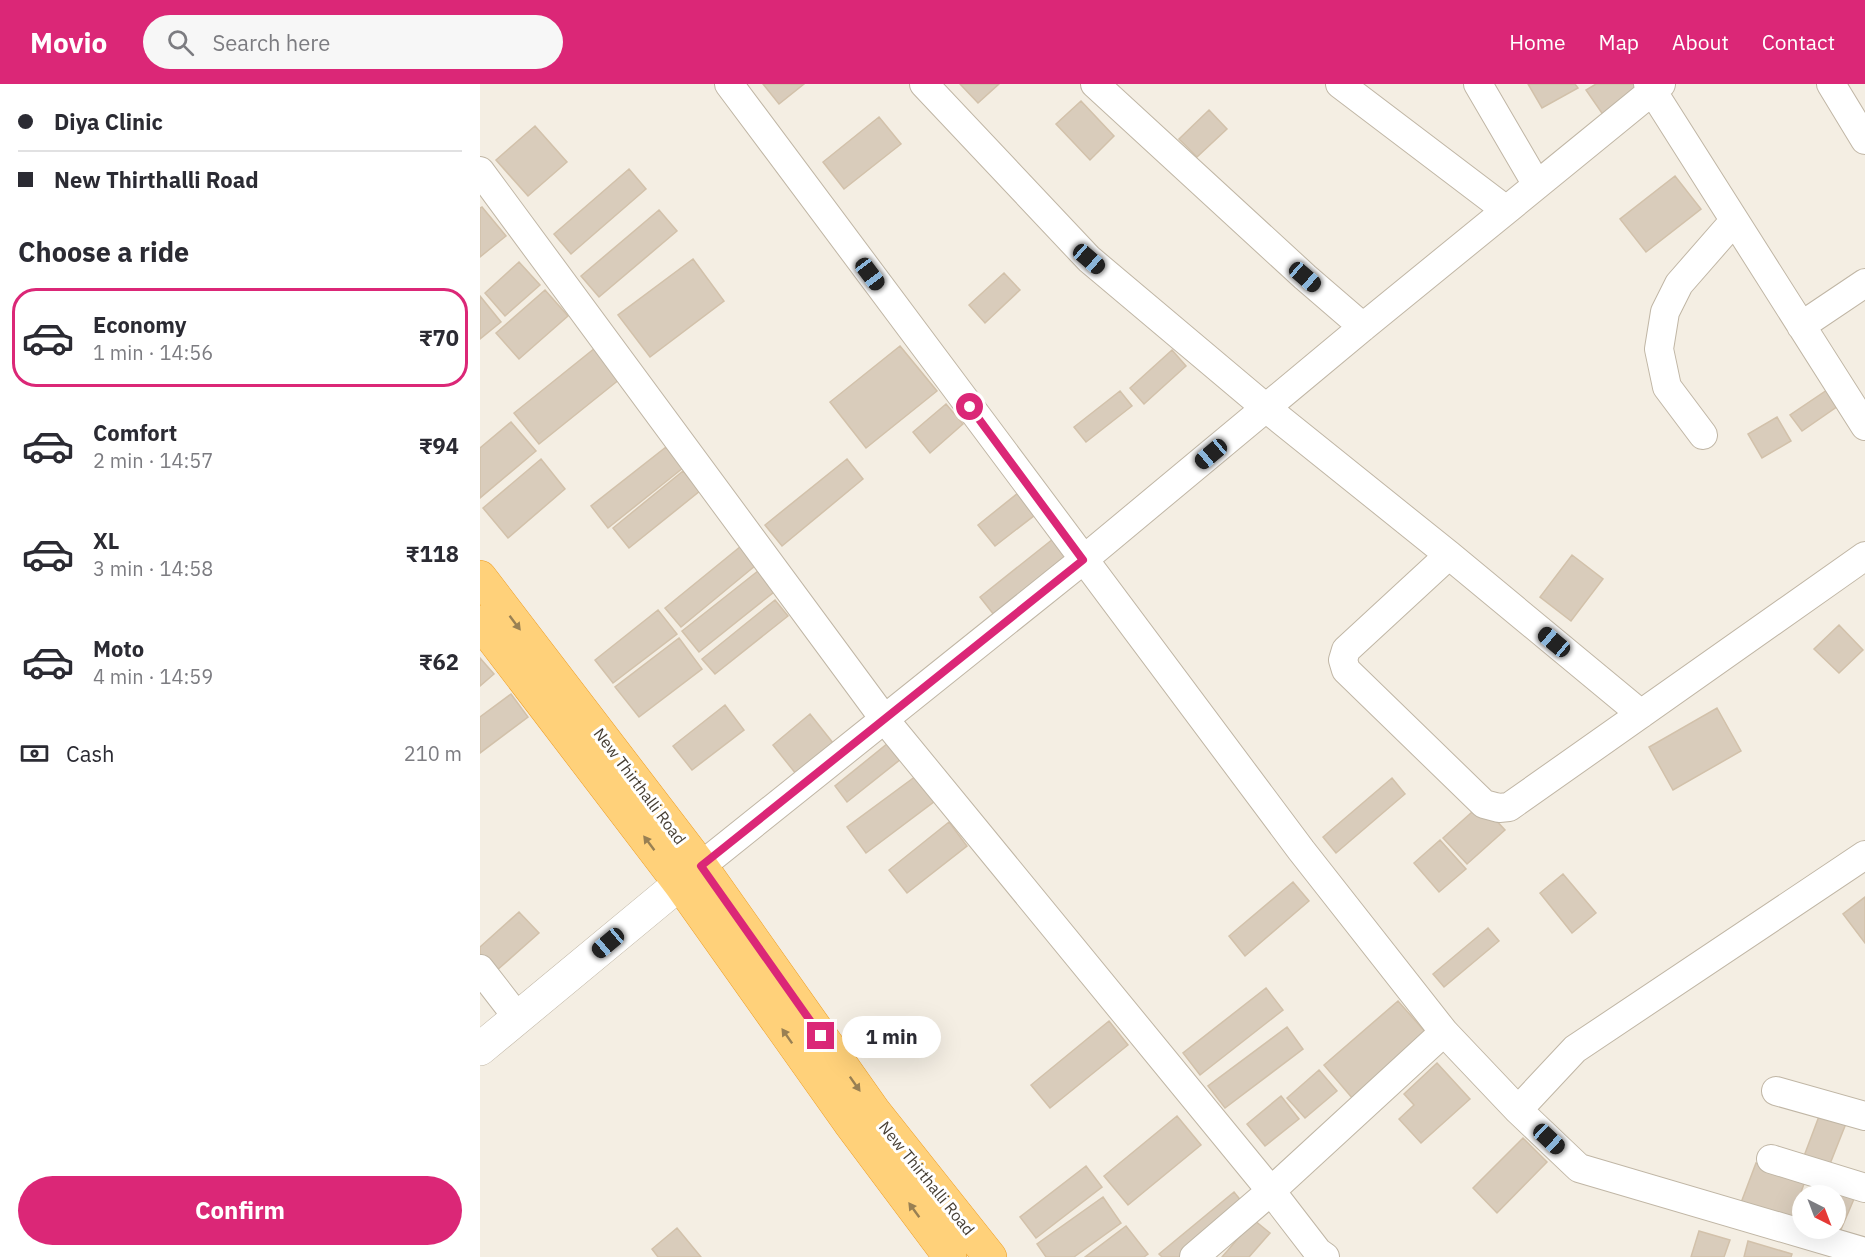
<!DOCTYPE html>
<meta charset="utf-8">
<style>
body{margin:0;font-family:"IBM Plex Sans",sans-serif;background:#f7f7f7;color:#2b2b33;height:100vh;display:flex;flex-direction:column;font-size:22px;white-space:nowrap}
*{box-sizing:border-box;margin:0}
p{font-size:20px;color:#7c7c81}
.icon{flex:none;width:33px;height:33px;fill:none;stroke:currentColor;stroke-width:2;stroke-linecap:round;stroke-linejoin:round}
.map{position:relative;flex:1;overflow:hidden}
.sheet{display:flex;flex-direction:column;background:#fff;width:480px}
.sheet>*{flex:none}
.guide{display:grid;align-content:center;height:132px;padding:0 18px;background:#fff}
.needle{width:39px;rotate:138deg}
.controls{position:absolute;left:1312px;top:1101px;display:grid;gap:12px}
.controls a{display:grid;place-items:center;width:54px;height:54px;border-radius:50%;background:#fff;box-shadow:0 6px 24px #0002;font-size:30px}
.end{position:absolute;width:27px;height:27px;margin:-14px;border:8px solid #db2777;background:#fff;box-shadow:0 0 0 3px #fff}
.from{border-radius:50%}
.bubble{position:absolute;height:42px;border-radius:21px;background:#fff;box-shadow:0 6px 24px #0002;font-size:20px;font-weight:700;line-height:42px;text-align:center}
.car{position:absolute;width:18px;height:36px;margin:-18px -9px;border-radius:8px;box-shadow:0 0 4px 2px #0007;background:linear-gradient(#222 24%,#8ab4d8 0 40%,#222 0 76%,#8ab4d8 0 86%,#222 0)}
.guide b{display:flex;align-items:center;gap:21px;height:57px;font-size:22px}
.guide b+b{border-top:2px solid #e1e1e2}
.guide i{width:15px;height:15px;background:#2b2b33}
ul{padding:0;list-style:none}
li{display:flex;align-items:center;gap:18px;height:99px;margin:0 12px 9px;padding:0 6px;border:3px solid transparent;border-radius:24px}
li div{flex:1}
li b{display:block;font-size:22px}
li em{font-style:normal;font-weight:700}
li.active{border-color:#db2777}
li>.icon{width:54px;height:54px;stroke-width:1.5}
h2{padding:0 18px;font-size:27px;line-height:72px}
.pay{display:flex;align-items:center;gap:15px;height:66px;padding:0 18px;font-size:22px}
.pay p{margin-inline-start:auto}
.primary-button{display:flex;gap:12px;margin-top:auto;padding:12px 18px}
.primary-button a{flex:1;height:69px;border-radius:36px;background:#db2777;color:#fff;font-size:24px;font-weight:700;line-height:69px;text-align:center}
header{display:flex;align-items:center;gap:36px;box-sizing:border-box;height:84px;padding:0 30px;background:#db2777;color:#fff}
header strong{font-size:28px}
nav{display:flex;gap:33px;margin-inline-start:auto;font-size:21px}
.search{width:420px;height:54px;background:#f7f7f7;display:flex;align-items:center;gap:15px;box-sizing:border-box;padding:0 21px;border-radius:33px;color:#7c7c81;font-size:22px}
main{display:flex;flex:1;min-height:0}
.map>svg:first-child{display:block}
.building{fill:#d9ccbb;stroke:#d2c1aa;stroke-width:1.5}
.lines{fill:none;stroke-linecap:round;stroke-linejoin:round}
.minor-casing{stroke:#c0b6a5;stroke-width:30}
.tertiary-casing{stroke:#c0b6a5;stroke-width:34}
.trunk-casing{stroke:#ed9d24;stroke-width:34}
.minor{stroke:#fff;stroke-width:28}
.tertiary{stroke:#fff;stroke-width:33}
.trunk{stroke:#ffd17a;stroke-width:33}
.oneway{fill:#998053}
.route{stroke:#db2777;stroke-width:8}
.labels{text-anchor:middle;stroke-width:6;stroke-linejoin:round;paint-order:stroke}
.street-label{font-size:16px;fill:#463e33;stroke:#fff}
</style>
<header>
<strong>Movio</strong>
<div class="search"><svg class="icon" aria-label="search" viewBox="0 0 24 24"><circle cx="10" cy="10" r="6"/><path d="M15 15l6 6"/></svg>Search here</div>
<nav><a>Home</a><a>Map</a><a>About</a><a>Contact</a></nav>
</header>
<main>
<section class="sheet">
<div class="guide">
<b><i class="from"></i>Diya Clinic</b>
<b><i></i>New Thirthalli Road</b>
</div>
<h2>Choose a ride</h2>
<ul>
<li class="active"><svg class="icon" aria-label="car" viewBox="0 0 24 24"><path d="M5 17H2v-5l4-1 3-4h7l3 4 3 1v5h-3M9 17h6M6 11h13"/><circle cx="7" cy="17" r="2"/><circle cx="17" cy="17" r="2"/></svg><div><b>Economy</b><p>1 min · 14:56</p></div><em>₹70</em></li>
<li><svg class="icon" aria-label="car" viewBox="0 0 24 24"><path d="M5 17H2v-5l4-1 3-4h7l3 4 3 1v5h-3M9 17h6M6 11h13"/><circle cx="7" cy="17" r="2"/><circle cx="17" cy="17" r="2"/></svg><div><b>Comfort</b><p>2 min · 14:57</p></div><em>₹94</em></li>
<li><svg class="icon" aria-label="car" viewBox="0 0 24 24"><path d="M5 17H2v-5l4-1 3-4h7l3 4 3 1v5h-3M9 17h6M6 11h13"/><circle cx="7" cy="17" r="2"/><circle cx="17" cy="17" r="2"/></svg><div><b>XL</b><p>3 min · 14:58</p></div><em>₹118</em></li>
<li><svg class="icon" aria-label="car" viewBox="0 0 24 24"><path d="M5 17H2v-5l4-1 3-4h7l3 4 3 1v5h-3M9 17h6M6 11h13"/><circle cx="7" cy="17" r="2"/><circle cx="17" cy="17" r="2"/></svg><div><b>Moto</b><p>4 min · 14:59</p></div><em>₹62</em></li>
</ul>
<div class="pay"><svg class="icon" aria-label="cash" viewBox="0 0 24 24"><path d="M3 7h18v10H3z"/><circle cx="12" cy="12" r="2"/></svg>Cash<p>210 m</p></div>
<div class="primary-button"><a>Confirm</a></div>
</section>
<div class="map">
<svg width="1385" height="1173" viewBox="0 0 1385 1173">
<rect width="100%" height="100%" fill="#f4eee3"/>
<path class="building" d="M 283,0 L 324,0 L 299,20 Z
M 480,0 L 519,0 L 498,19 Z
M 1048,0 L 1095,0 L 1098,4 L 1062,24 Z
M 1116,0 L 1155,0 L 1163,11 L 1126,35 L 1106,6 Z
M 601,17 L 634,52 L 610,76 L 576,40 Z
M 729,26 L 747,45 L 717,73 L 699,55 Z
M 399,33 L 421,60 L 364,105 L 343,78 Z
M 55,42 L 87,78 L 48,112 L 16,76 Z
M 149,85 L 166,105 L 91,170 L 74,150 Z
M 1195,92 L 1221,125 L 1166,168 L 1140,135 Z
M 2,123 L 26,152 L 0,173 L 0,124 Z
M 179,126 L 197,147 L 119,213 L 101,192 Z
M 213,175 L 244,217 L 170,273 L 138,231 Z
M 39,178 L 60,201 L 25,232 L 5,209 Z
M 524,189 L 540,206 L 505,239 L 489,221 Z
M 65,206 L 88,232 L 39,275 L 16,249 Z
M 0,212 L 21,238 L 0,255 Z
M 420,262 L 457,307 L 386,364 L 350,318 Z
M 115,264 L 140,295 L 59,360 L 34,329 Z
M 692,266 L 706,282 L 664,320 L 650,304 Z
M 1347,306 L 1358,322 L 1322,347 L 1310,331 Z
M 640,307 L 652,322 L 606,358 L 594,343 Z
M 466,320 L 483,340 L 450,369 L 433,348 Z
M 1297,333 L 1311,357 L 1282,374 L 1268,350 Z
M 31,338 L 56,367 L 0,414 L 0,364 Z
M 186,363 L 203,384 L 128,444 L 111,422 Z
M 61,375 L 85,405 L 28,454 L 3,424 Z
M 367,375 L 383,395 L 302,462 L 285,441 Z
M 203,387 L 220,407 L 149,464 L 133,444 Z
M 538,409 L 555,431 L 515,462 L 498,441 Z
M 578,451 L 597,474 L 518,536 L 500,513 Z
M 266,458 L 281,477 L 201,543 L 185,524 Z
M 1092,471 L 1123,495 L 1091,537 L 1060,513 Z
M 283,483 L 299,504 L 219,568 L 202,547 Z
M 295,516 L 308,532 L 235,590 L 222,575 Z
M 178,526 L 197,550 L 133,599 L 115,576 Z
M 1359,541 L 1383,566 L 1359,589 L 1334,565 Z
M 199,554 L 222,585 L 159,633 L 135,603 Z
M 0,574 L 14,590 L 0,602 Z
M 31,610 L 48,633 L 0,669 L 0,633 Z
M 245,621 L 264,646 L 212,686 L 193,662 Z
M 1237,624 L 1261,667 L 1193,706 L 1169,663 Z
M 330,630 L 353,659 L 316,690 L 293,661 Z
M 413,655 L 426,671 L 367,718 L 355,702 Z
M 436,692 L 455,717 L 386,769 L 367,743 Z
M 912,694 L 925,710 L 856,769 L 843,753 Z
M 1001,720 L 1025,746 L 987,780 L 963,754 Z
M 469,738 L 487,762 L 427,809 L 409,786 Z
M 960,756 L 986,785 L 959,808 L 934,779 Z
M 1083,790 L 1116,829 L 1092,849 L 1060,809 Z
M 813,798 L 829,817 L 765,872 L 749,852 Z
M 1385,813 L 1385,859 L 1363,830 Z
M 39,828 L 59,849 L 16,887 L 0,870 L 0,863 Z
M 1008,844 L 1019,857 L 964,903 L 953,890 Z
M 786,904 L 803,926 L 720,991 L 703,969 Z
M 918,917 L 948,951 L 873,1015 L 844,981 Z
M 629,937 L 648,961 L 570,1024 L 551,1001 Z
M 807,943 L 823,965 L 745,1024 L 728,1002 Z
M 957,979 L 990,1015 L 941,1059 L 919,1035 L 934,1021 L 924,1010 Z
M 839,986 L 857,1007 L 825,1034 L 807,1014 Z
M 801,1012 L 819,1035 L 785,1062 L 767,1040 Z
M 1341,1027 L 1367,1037 L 1346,1090 L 1321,1080 Z
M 697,1032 L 721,1061 L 648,1121 L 624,1092 Z
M 1043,1054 L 1067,1078 L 1017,1129 L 993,1104 Z
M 1276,1079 L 1325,1097 L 1309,1142 L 1259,1124 Z
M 606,1082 L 622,1103 L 556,1154 L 540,1133 Z
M 1357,1099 L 1377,1108 L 1356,1157 L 1337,1144 L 1356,1144 L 1356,1112 L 1351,1112 Z
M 754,1108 L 766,1123 L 706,1173 L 682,1173 L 679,1170 Z
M 623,1113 L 641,1139 L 594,1173 L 566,1173 L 557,1160 Z
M 774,1136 L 790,1149 L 769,1173 L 742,1173 Z
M 646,1142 L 668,1170 L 664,1173 L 605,1173 Z
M 197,1144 L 221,1173 L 178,1173 L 172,1165 Z
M 1219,1147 L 1250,1156 L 1244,1173 L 1211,1173 Z
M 1268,1157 L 1312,1170 L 1311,1173 L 1264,1173 Z"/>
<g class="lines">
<defs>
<path id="minor" d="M 249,0 L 821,766 L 964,948 L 1038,1026 L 1099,1084 L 1385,1168
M 444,0 L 609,175 L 786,324 L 969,471 L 1161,630
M 615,0 L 825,193 L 883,243
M 860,0 L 1026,126
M 998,0 L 1057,101
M 1168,0 L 1385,342
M 1351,0 L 1385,56
M 0,87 L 405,636 L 791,1107 L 838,1168 L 845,1173
M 1321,242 L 1385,199
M 1223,351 L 1187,303 L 1179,265 L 1185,228 L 1199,200 L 1254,137
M 969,471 L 866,566 L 863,576 L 866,586 L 1004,720 L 1019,724 L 1029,723 L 1385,472
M 221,782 L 603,476 L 883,243 L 1181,0
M 0,885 L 38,934
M 1296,1007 L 1385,1032
M 1038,1026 L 1095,965 L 1385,771
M 1291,1075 L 1385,1104
M 714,1173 L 791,1107 L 964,948"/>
<path id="tertiary" d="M 0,965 L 221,782"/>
<path id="trunk" d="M 0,493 L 221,782 L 394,1027 L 510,1173
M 0,538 L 200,800 L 369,1038 L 470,1173"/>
</defs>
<use href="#minor" class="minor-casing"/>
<use href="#tertiary" class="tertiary-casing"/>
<use href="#trunk" class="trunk-casing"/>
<use href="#minor" class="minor"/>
<use href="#tertiary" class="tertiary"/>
<use href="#trunk" class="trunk"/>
</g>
<defs><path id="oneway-solid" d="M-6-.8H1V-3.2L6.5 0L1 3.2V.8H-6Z" transform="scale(1.5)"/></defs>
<g class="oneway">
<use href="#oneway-solid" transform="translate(35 539) rotate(53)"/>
<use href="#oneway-solid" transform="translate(169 759) rotate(-127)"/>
<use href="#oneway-solid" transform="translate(307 952) rotate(-125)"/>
<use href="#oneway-solid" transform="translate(375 1000) rotate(55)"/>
<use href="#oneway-solid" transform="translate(434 1126) rotate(-126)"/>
</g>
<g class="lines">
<path class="route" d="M 341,952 L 221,782 L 603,476 L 490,323"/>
</g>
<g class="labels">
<g class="street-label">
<text transform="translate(160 702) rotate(53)" y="6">New Thirthalli Road</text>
<text transform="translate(447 1094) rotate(51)" y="6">New Thirthalli Road</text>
</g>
</g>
</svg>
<div class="controls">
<a><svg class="needle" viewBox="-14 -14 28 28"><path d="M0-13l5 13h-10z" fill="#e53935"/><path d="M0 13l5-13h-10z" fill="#7c7c81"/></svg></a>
</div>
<i class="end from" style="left:490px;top:323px"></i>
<i class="end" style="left:341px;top:952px"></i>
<div class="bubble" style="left:362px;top:932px;width:99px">1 min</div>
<i class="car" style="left:609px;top:175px;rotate:131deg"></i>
<i class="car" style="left:390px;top:190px;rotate:143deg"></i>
<i class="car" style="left:825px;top:193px;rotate:131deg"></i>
<i class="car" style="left:731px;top:370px;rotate:230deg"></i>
<i class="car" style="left:1074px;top:558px;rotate:310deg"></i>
<i class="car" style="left:128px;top:859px;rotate:230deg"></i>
<i class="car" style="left:1069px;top:1055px;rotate:133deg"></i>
</div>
</main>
